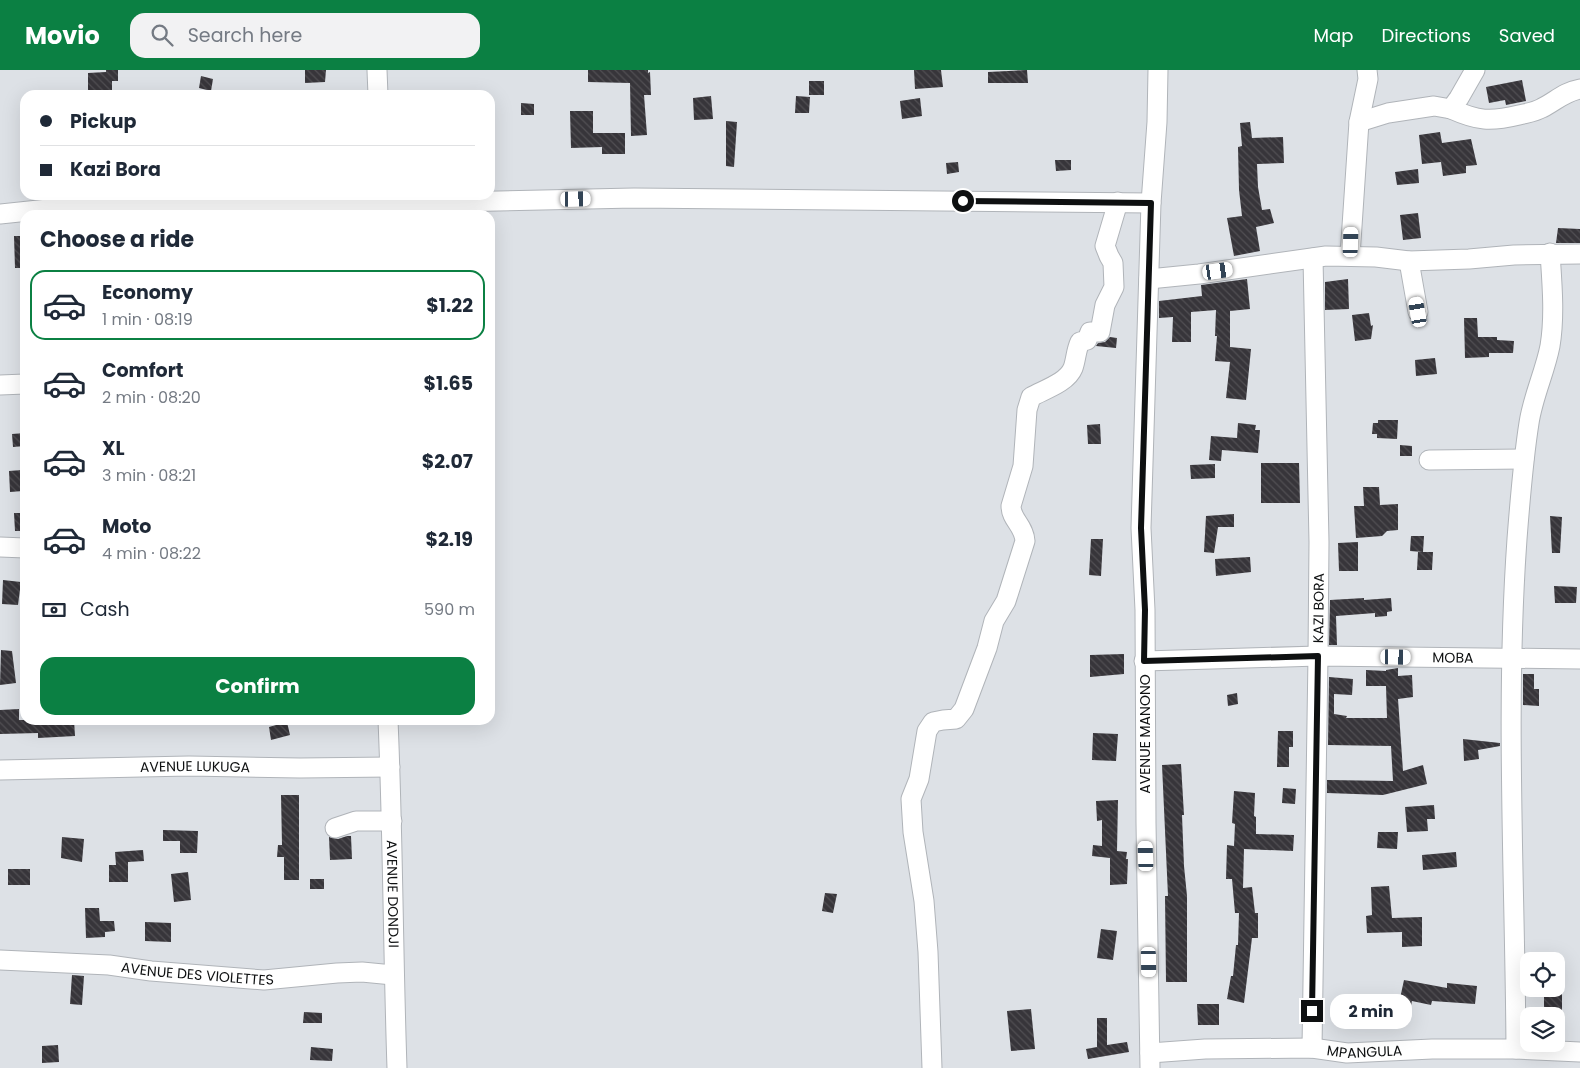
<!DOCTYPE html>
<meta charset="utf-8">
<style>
body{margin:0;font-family:Poppins,sans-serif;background:#f2f2f3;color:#1f2937;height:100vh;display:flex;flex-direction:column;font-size:19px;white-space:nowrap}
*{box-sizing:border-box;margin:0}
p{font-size:16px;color:#747a83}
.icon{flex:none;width:28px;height:28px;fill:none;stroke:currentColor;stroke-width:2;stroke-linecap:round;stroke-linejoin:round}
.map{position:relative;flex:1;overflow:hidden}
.sheet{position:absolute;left:20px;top:140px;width:475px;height:515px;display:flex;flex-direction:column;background:#fff;border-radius:15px;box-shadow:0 5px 20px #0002}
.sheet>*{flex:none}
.top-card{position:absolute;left:20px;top:20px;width:475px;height:110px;border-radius:15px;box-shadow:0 5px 20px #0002;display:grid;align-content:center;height:110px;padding:0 20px;background:#fff}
.tools{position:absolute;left:1520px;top:882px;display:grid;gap:10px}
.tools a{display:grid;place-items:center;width:45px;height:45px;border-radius:10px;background:#fff;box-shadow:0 5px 20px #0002;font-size:25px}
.end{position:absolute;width:22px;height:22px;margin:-11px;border:6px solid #0e1011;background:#fff;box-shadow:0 0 0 2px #fff}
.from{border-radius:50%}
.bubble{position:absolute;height:35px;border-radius:15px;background:#fff;box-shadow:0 5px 20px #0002;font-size:16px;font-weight:700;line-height:35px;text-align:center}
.car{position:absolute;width:15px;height:30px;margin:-15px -8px;border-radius:6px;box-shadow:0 0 4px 1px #0007;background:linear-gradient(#fff 24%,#345 0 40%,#fff 0 76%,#345 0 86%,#fff 0)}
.top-card b{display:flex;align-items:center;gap:18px;height:48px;font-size:19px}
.top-card b+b{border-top:1px solid #e0e1e3}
.top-card i{width:12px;height:12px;background:#1f2937}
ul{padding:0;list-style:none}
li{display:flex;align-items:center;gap:15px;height:70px;margin:0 10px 8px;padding:0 10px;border:2px solid transparent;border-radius:15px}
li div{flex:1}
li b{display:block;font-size:19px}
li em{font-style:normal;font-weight:700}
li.active{border-color:#0b8043}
li>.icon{width:45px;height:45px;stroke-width:1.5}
h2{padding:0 20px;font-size:22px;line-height:60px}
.pay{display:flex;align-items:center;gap:12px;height:55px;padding:0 20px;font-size:19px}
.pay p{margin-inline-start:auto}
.cta{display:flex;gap:10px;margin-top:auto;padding:10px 20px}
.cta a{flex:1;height:58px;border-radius:15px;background:#0b8043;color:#fff;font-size:20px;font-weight:700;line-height:58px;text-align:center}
header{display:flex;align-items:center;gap:30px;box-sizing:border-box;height:70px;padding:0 25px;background:#0b8043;color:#fff}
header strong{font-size:24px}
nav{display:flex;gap:28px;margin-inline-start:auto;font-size:18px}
.search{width:350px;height:45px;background:#f2f2f3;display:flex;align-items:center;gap:12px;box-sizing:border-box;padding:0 18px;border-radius:15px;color:#747a83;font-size:19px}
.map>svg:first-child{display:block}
.building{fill:url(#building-back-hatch)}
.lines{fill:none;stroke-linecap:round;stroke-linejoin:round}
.minor-casing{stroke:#b0b4b9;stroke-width:21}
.minor{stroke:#fff;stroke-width:19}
.route{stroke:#0e1011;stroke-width:6}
.labels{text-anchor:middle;stroke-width:5;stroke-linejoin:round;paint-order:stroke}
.street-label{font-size:14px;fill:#0e1011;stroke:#fff}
</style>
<header>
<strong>Movio</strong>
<div class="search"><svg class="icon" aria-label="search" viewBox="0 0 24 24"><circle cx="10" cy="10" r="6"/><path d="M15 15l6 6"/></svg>Search here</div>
<nav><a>Map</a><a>Directions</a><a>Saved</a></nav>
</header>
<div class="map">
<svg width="1580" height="998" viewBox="0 0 1580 998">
<defs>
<pattern id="building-back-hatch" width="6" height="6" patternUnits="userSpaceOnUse" patternTransform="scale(1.25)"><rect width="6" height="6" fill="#37353a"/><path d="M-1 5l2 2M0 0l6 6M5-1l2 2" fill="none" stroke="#514f53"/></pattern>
</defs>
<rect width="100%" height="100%" fill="#dde1e6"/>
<path class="building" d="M 106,0 L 118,0 L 118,11 L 112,11 L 112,21 L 88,22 L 88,3 L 106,2 Z
M 305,0 L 326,0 L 325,12 L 305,13 Z
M 588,0 L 648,0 L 648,3 L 650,2 L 651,25 L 644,25 L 647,65 L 631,66 L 630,13 L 588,12 Z
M 914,0 L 941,0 L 943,17 L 915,19 Z
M 1027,0 L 1028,13 L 988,13 L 988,2 Z
M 201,6 L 213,9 L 211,21 L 199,18 Z
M 1522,10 L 1526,31 L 1506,35 L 1505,30 L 1489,33 L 1486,17 Z
M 809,11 L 824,11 L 824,25 L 809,25 Z
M 711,26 L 713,49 L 694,50 L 693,28 Z
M 796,26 L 810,27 L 809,43 L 795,43 Z
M 920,28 L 922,46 L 902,49 L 900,31 Z
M 521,33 L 534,34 L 534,45 L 521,45 Z
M 570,41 L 593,41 L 593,63 L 625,63 L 625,84 L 602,84 L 602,77 L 571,78 Z
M 726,51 L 737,52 L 734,97 L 726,96 Z
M 1250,52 L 1252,68 L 1283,67 L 1284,93 L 1257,94 L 1258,117 L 1262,140 L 1270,139 L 1274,153 L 1256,157 L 1260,181 L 1234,186 L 1227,148 L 1242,146 L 1239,120 L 1238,77 L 1242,76 L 1240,53 Z
M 1440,62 L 1442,73 L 1471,69 L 1477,95 L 1466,96 L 1466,103 L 1443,106 L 1441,92 L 1422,94 L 1419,65 Z
M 1055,90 L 1071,90 L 1071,100 L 1056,101 Z
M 958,92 L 959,102 L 947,104 L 946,93 Z
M 1418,99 L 1419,113 L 1397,115 L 1395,102 Z
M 1418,143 L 1421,168 L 1403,170 L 1400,145 Z
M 1558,158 L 1580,159 L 1580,173 L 1556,173 Z
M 14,166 L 25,166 L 25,198 L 15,198 Z
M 1247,209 L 1250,239 L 1230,241 L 1230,277 L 1251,279 L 1246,330 L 1226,328 L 1230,292 L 1215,291 L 1217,266 L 1215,266 L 1216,240 L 1191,242 L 1191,272 L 1172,272 L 1173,247 L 1159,248 L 1159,231 L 1202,226 L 1201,215 Z
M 1348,209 L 1349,239 L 1325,240 L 1325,212 Z
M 1369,243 L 1371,256 L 1373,255 L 1371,269 L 1355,271 L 1352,245 Z
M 1464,248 L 1477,248 L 1478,267 L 1497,267 L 1497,270 L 1514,271 L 1513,283 L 1489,283 L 1489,287 L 1465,288 Z
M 1110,267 L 1117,268 L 1116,278 L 1096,276 L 1098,273 L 1105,272 Z
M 1435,288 L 1437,304 L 1416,306 L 1415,290 Z
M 1378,350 L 1398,350 L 1397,369 L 1377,368 L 1377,364 L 1372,364 L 1373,353 L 1378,353 Z
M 1238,353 L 1256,355 L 1255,360 L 1260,360 L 1258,383 L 1222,380 L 1221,391 L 1209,390 L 1211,366 L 1237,368 Z
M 1100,354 L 1101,374 L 1088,374 L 1087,355 Z
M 25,363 L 25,376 L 13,377 L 12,364 Z
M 1400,375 L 1412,376 L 1412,386 L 1400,386 Z
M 1261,393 L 1299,393 L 1300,433 L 1261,433 Z
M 1215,394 L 1215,408 L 1191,409 L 1190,395 Z
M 22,400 L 23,421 L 10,422 L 9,401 Z
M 1363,417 L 1379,417 L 1380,435 L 1398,434 L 1398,460 L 1387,461 L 1382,466 L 1356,468 L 1354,436 L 1364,436 Z
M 14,443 L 25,443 L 25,461 L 15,461 Z
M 1234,444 L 1234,457 L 1218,457 L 1214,483 L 1204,482 L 1206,446 Z
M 1550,446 L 1562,447 L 1560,483 L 1552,483 Z
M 1411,466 L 1424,466 L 1423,482 L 1410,481 Z
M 1091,469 L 1103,469 L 1101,506 L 1089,505 Z
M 1358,472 L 1358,501 L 1339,501 L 1338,473 Z
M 1418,482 L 1433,482 L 1432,500 L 1417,500 Z
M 1250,487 L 1251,502 L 1216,506 L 1215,489 Z
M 3,510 L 21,512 L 18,535 L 2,534 Z
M 1554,516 L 1577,517 L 1576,533 L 1555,533 Z
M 1364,528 L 1364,530 L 1391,528 L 1392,541 L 1387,542 L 1387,546 L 1375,547 L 1375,543 L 1336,546 L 1337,575 L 1329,575 L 1330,530 Z
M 1,580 L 12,581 L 16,613 L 0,615 Z
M 1124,584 L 1124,604 L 1090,607 L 1090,585 Z
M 1398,598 L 1398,606 L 1412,605 L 1413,627 L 1398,629 L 1403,701 L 1423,695 L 1427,714 L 1383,725 L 1327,723 L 1327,710 L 1393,711 L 1391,676 L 1328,675 L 1329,607 L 1353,609 L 1352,625 L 1334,624 L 1334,644 L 1347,646 L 1346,648 L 1387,648 L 1386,616 L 1366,616 L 1366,600 L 1386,601 L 1386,600 Z
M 1523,604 L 1534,604 L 1534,619 L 1539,619 L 1539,636 L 1523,635 Z
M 1237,623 L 1238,634 L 1228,636 L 1227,625 Z
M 19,639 L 19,650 L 74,650 L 75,666 L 38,668 L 38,663 L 0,664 L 0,640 Z
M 287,652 L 290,665 L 271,670 L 269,657 Z
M 1278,661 L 1293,661 L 1293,677 L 1289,677 L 1289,697 L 1277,697 Z
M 1093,663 L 1118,664 L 1116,691 L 1092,690 Z
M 1463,669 L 1500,673 L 1500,676 L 1478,680 L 1479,689 L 1464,691 Z
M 1181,694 L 1184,745 L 1182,745 L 1184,796 L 1187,826 L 1187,912 L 1166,912 L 1165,826 L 1168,826 L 1162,695 Z
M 1283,718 L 1296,719 L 1295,734 L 1282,733 Z
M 1234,721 L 1255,723 L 1254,746 L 1256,747 L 1256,764 L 1294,765 L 1293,781 L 1244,779 L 1243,818 L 1252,817 L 1255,843 L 1258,843 L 1258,868 L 1252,868 L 1244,933 L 1227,929 L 1231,906 L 1233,906 L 1236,875 L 1238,875 L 1239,843 L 1235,843 L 1232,809 L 1226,809 L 1227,775 L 1234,776 L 1235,754 L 1232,753 Z
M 281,725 L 299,725 L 299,810 L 284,810 L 284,787 L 277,787 L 278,775 L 282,775 Z
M 1118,730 L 1117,781 L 1127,782 L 1126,789 L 1128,789 L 1127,814 L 1110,815 L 1110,788 L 1092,786 L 1093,775 L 1102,776 L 1102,750 L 1097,751 L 1096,731 Z
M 1434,735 L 1435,749 L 1427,749 L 1428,761 L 1407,762 L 1405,737 Z
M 163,760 L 198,761 L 197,783 L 180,783 L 180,771 L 163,771 Z
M 1378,762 L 1398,762 L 1397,779 L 1377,778 Z
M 347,766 L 351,766 L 352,789 L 330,790 L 329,767 L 338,769 Z
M 62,767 L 84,769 L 82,792 L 61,788 Z
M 143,780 L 144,791 L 128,792 L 128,812 L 109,812 L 109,795 L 116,795 L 115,782 Z
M 1456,782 L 1457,797 L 1423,800 L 1422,785 Z
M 8,799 L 30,799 L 30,815 L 8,815 Z
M 188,802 L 191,830 L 174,832 L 171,804 Z
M 310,809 L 324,809 L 324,819 L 310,819 Z
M 1389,816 L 1392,848 L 1422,847 L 1422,876 L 1402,877 L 1402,862 L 1367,863 L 1366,846 L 1372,845 L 1371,817 Z
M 825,823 L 837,824 L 833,843 L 822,841 Z
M 85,838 L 99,838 L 100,851 L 114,851 L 115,861 L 105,862 L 105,867 L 86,868 Z
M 145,852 L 171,853 L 171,872 L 145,871 Z
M 1101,859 L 1117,861 L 1113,890 L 1097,888 Z
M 72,905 L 84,906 L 82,935 L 70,934 Z
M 1404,910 L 1447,918 L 1447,913 L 1477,916 L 1475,934 L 1432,931 L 1431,935 L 1412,931 L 1408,949 L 1396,947 Z
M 1544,919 L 1562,919 L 1562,941 L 1544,941 Z
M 1197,934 L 1219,934 L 1219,955 L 1198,955 Z
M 1367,937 L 1393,939 L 1392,959 L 1366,957 Z
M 1031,939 L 1035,979 L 1011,981 L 1007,941 Z
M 304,942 L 322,943 L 322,953 L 303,953 Z
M 1097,948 L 1107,948 L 1107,975 L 1127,972 L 1129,982 L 1088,989 L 1086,979 L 1097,977 Z
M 58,975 L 59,992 L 42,993 L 42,976 Z
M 311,977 L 333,979 L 332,991 L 310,990 Z"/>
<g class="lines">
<defs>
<g id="minor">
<path d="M 377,0 L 378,25"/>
<path d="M 1451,39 C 1478,51 1490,52 1519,45 C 1527,43 1535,42 1542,38 C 1556,31 1564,22 1580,19"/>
<path d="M 1359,52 L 1388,43 L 1434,36 L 1451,39 L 1459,28 L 1475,0"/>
<path d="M 0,144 L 48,139 L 180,138 L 634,128 L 1151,133"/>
<path d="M 1350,186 L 1359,52 L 1368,9 L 1367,0"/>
<path d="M 1409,191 L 1418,242"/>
<path d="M 1149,209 L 1199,204 L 1326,186 L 1376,187 L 1409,191 L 1469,189 L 1514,185 L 1580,184"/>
<path d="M 0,315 L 25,314"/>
<path d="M 1429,390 L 1524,389"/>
<path d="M 0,477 L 25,478"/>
<path id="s1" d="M 1144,591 L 1318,586 L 1580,589"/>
<path id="s2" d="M 388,650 C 393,766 393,882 397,998"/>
<path id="s3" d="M 0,700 L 189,696 L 300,698 L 390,697"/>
<path d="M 335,758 L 356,751 L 392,751"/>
<path id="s4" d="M 0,890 L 109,895 L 151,901 L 264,910 L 337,903 L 362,902 L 393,905"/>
<path id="s5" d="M 1312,978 L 1318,586 L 1319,472 L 1313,188"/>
<path d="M 1516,979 C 1515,810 1505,637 1517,469 C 1520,430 1523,391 1529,353 C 1533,326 1545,302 1550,276 C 1555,246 1552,213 1550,183"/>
<path id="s6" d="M 1150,983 L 1205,979 L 1312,978 L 1347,983 L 1432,979 L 1516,979 L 1580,982"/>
<path d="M 932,998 L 928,882 L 924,831 L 913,762 L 911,729 L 919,709 L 927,661 L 933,652 L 943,650 L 956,649 L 964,639 L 987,578 L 994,551 L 1006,531 L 1025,471 C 1024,455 1011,450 1011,436 L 1023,396 L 1027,340 L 1031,327 C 1043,320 1067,313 1073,298 C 1076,290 1076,280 1080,272 L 1087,270 L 1090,262 L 1100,262 L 1105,235 L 1114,217 L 1113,193 L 1109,186 L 1105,176 L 1118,132"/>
<path d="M 1150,998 L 1146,753 L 1145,540 L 1141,458 L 1151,133 L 1157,52 L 1158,0"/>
</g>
</defs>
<use href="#minor" class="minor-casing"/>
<use href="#minor" class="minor"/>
</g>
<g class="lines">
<path class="route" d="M 963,131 L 1151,133 L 1141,458 L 1145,540 L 1144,591 L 1318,586 L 1312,941"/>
</g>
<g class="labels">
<g class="street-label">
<text dy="5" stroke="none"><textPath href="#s5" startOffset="440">KAZI BORA</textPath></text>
<text dy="5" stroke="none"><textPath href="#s1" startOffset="309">MOBA</textPath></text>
<text transform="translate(1145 664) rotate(-90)" y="5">AVENUE MANONO</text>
<text dy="5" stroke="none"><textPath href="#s3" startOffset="195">AVENUE LUKUGA</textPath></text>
<text dy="5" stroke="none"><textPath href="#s2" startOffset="174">AVENUE DONDJI</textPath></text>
<text dy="5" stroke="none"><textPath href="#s4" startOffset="198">AVENUE DES VIOLETTES</textPath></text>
<text dy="5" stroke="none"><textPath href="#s6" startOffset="215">MPANGULA</textPath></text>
</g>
</g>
</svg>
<div class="tools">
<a><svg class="icon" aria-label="locate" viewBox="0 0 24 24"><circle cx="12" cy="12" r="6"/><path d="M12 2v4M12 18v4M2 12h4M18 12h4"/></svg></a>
<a><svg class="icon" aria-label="layers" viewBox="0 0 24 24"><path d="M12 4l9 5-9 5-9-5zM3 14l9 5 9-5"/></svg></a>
</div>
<i class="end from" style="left:963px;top:131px"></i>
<i class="end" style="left:1312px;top:941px"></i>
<div class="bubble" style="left:1330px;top:924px;width:82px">2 min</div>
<i class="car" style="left:576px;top:129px;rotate:89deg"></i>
<i class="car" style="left:1351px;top:172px;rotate:2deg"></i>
<i class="car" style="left:1218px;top:201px;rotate:82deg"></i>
<i class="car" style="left:1418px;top:242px;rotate:350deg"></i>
<i class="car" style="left:1396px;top:587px;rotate:91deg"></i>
<i class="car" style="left:1146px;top:786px;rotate:358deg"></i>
<i class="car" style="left:1149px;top:892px;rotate:179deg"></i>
<div class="top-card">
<b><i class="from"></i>Pickup</b>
<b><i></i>Kazi Bora</b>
</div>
<section class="sheet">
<h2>Choose a ride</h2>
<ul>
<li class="active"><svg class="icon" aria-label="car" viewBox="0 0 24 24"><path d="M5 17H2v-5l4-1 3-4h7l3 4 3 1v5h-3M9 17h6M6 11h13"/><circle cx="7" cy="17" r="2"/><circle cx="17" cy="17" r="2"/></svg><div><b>Economy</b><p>1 min · 08:19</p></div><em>$1.22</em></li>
<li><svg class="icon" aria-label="car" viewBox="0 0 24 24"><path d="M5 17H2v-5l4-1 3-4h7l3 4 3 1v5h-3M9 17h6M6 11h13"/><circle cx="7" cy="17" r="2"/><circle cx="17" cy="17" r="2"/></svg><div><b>Comfort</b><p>2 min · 08:20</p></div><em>$1.65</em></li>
<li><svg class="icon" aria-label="car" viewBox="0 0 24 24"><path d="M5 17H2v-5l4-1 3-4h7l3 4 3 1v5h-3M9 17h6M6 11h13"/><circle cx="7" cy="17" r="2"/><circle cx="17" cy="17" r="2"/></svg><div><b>XL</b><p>3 min · 08:21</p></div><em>$2.07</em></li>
<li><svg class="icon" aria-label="car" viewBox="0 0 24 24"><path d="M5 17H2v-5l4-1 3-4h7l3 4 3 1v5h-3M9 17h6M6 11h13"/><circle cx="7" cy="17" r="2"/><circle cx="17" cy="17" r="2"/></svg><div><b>Moto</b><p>4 min · 08:22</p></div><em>$2.19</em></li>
</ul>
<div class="pay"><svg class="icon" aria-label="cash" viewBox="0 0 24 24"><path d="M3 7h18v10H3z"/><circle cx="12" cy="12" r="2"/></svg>Cash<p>590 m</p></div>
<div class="cta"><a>Confirm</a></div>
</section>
</div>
